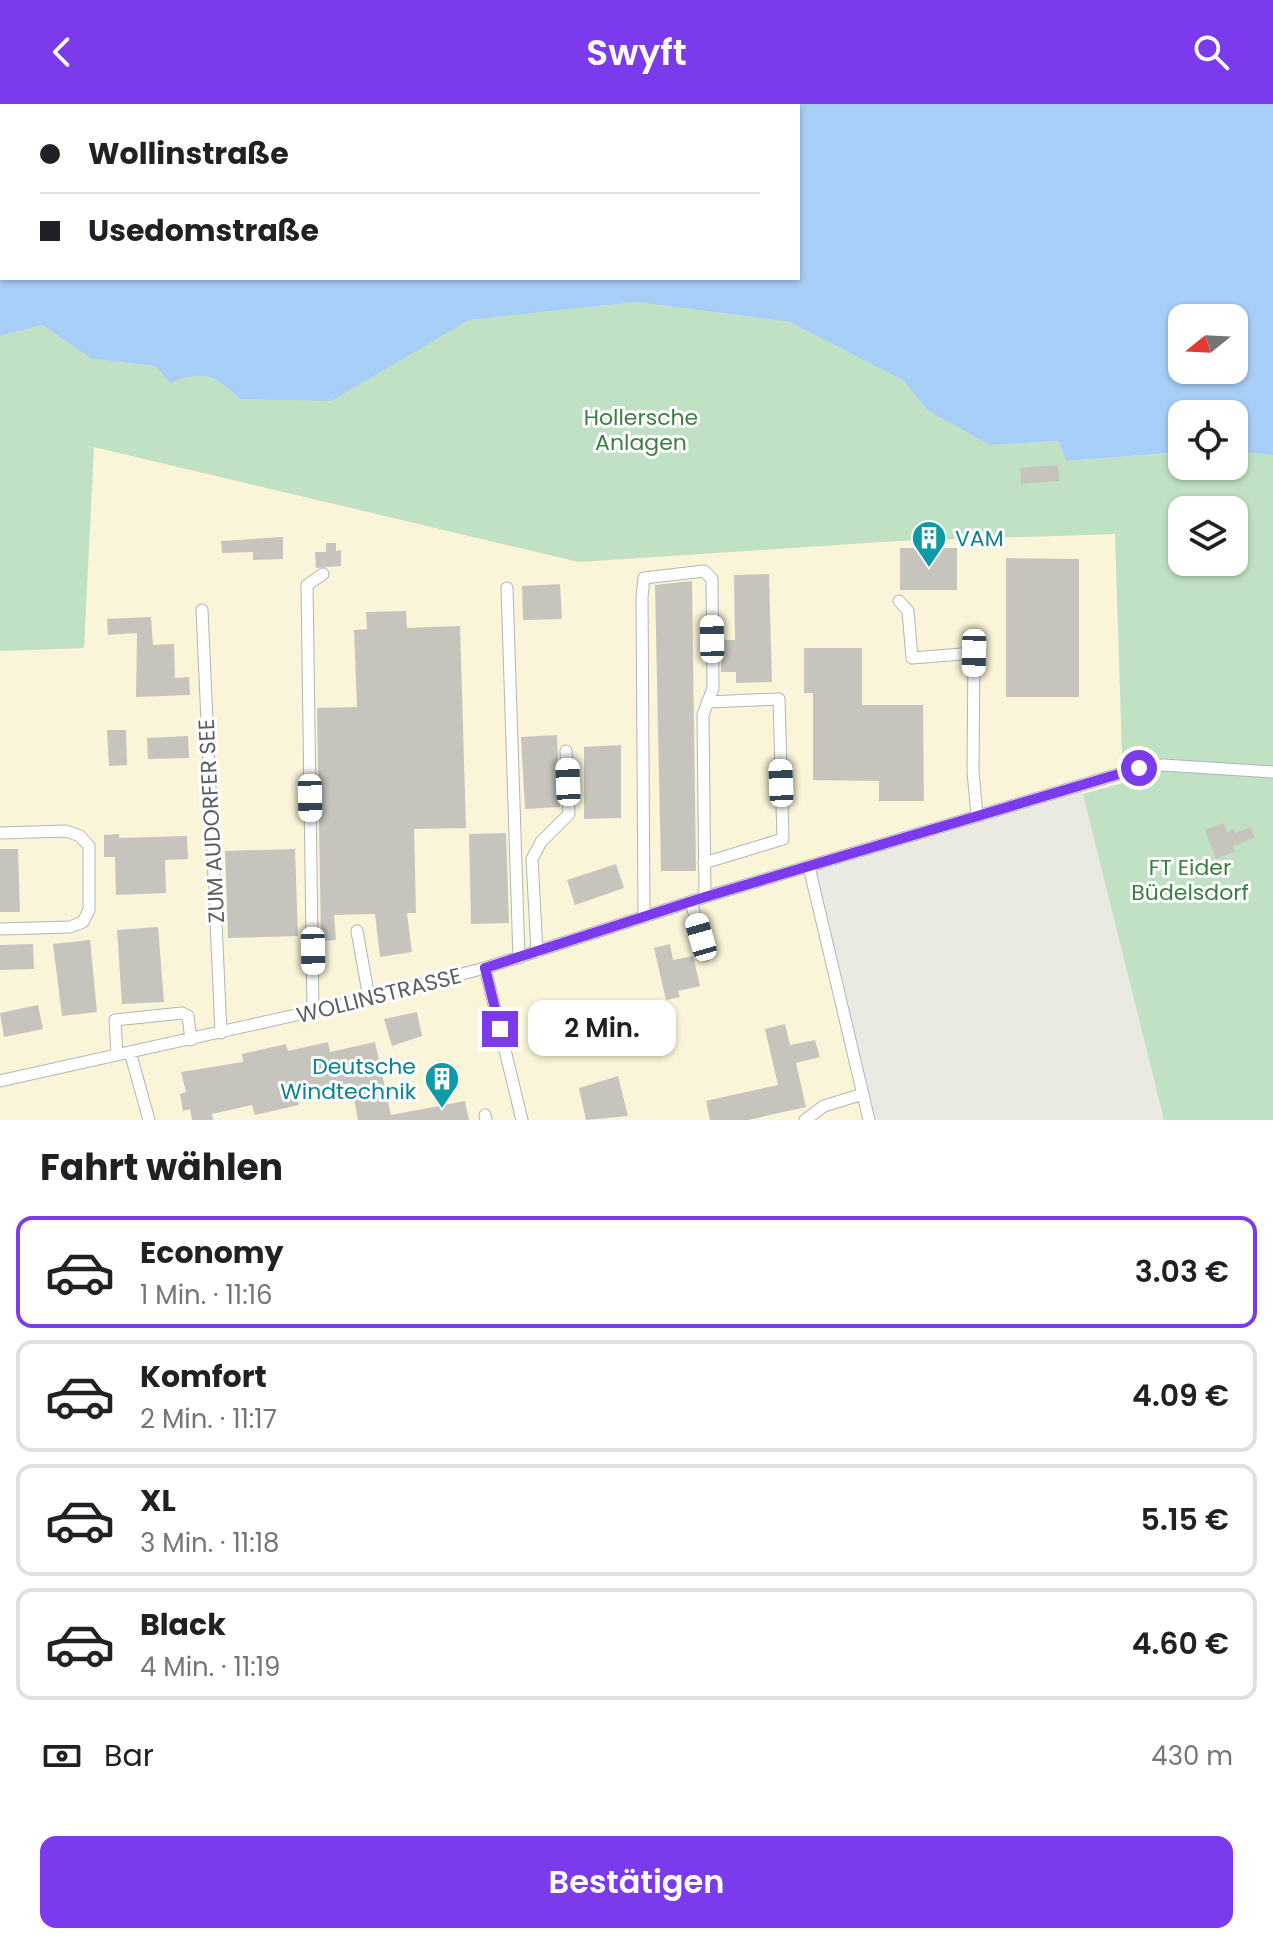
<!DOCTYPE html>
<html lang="de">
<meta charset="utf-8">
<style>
body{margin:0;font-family:Poppins,sans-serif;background:#f6f6f6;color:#202124;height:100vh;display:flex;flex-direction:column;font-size:30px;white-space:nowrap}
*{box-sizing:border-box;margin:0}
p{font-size:26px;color:#757577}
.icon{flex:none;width:44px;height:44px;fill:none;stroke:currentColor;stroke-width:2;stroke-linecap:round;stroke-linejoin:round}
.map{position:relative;height:1016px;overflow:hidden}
.panel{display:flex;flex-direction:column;background:#fff;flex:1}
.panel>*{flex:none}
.hud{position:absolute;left:0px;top:0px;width:800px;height:176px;box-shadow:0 2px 6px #0004;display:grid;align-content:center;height:176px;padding:0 40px;background:#fff}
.needle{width:52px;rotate:252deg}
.fabs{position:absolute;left:1168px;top:200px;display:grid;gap:16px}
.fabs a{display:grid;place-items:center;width:80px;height:80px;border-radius:16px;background:#fff;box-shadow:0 2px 6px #0004;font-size:40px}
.end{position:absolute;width:36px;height:36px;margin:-18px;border:10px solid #7c3aed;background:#fff;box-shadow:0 0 0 4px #fff}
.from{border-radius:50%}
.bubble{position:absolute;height:56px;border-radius:16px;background:#fff;box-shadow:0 2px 6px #0004;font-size:26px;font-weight:600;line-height:56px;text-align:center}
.car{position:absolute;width:24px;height:48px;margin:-24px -12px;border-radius:10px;box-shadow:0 0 6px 2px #0007;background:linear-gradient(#fff 24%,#345 0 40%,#fff 0 76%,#345 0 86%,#fff 0)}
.hud b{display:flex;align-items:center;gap:28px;height:76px;font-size:30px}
.hud b+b{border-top:2px solid #e0e0e0}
.hud i{width:20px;height:20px;background:#202124}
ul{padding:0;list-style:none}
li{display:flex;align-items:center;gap:24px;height:112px;margin:0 16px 12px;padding:0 24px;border:4px solid #e0e0e0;border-radius:16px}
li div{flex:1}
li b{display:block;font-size:30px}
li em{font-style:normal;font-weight:600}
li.current{border-color:#7c3aed}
li>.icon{width:72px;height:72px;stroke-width:1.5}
h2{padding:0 40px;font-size:36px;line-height:96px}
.pay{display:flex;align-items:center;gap:20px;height:88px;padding:0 40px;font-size:30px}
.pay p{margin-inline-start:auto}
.cta{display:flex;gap:16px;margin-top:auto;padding:16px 40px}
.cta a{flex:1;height:92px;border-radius:16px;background:#7c3aed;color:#fff;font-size:32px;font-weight:600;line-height:92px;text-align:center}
header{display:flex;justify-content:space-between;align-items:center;height:104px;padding:0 40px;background:#7c3aed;color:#fff;font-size:36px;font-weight:600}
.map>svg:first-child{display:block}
.commercial{fill:#faf5d8}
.green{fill:#c0e1c3;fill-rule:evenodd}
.water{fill:#a7cef6;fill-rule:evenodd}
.building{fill:#c7c4be}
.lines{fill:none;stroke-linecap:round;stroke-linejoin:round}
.minor-casing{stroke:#b2b4b8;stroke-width:13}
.minor{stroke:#fff;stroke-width:11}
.route{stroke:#7c3aed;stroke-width:10}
.labels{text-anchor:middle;stroke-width:6;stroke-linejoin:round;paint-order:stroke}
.park-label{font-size:22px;fill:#3c7e44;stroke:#fff}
.culture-label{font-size:22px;fill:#0d838f;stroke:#fff;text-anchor:start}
.street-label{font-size:22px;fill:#5a5d61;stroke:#fff}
</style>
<header><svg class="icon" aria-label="back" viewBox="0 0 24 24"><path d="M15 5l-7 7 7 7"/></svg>Swyft<svg class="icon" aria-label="search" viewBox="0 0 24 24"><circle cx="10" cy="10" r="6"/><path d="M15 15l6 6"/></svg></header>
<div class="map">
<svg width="1273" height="1016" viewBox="0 0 1273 1016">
<rect width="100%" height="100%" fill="#ebeae2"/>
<path class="commercial" d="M 93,343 L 579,458 L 896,437 L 1115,430 L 1123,679 L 1083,690 L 1081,683 L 811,763 L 870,1016 L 0,1016 L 0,547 L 84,544 Z"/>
<path class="green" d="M 636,198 L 790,218 L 904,277 L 927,306 L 989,341 L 1058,337 L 1067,357 L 1182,348 L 1182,362 L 1234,362 L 1234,347 L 1273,351 L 1273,1016 L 1164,1016 L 1083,690 L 1123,679 L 1115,430 L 896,437 L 579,458 L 94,343 L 84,544 L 0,547 L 0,232 L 42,221 L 92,255 L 155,262 L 170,279 C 205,266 213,270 240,295 L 435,235 L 469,216 ZM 1182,406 L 1234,406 L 1234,458 L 1182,458 Z"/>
<path class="water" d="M 0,0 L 1273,0 L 1273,351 L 1234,347 L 1234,310 L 1182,310 L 1182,348 L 1067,357 L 1058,337 L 989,341 L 927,306 L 904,277 L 790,218 L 636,198 L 469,216 L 331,297 L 240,295 C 213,270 205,266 170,279 L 155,262 L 92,255 L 42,221 L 0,232 ZM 2,2 L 798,2 L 798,174 L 2,174 ZM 1182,214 L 1234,214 L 1234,266 L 1182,266 Z"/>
<path class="building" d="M 1058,361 L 1059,377 L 1021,380 L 1020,364 Z
M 283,433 L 283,455 L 253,456 L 253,448 L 222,449 L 221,437 Z
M 326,439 L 336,439 L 336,447 L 341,446 L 341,462 L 316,464 L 315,448 L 326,448 Z
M 900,444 L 957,444 L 957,486 L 900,486 Z
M 1006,454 L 1079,455 L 1079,593 L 1006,593 Z
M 769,470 L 772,578 L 736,579 L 736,568 L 721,568 L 721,536 L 735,536 L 734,471 Z
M 692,477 L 696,767 L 661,767 L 655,481 Z
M 560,480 L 562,515 L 523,516 L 522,482 Z
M 406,507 L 407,524 L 460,522 L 466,724 L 414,725 L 416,809 L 407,809 L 412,848 L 380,853 L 375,810 L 334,811 L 336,836 L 321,837 L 317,604 L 357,603 L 354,526 L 367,525 L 366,508 Z
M 151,513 L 153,541 L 174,540 L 175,574 L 189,573 L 190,591 L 136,593 L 137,529 L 108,531 L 107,515 Z
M 804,544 L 862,544 L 862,601 L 923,601 L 924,697 L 879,697 L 879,677 L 813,676 L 813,589 L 804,589 Z
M 107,626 L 126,626 L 127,661 L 109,662 Z
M 557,631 L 560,703 L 525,705 L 521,633 Z
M 188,632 L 189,654 L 148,655 L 147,634 Z
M 621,641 L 621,714 L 584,715 L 584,643 Z
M 1224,719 L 1227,728 L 1234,725 L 1235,729 L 1251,723 L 1255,734 L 1233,742 L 1235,748 L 1216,755 L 1205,726 Z
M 506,729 L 509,819 L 471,820 L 469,730 Z
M 119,730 L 119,734 L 187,732 L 188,755 L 165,756 L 166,789 L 116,791 L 115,753 L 104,753 L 104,731 Z
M 0,745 L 18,745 L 20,808 L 0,808 Z
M 295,745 L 298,832 L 228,834 L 225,747 Z
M 616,760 L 624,784 L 575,801 L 567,776 Z
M 158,823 L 164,898 L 122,900 L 117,826 Z
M 90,836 L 97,908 L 62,912 L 53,840 Z
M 33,840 L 34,865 L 0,866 L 0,841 Z
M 670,840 L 673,856 L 693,852 L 700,882 L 678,887 L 680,893 L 666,896 L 654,844 Z
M 38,901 L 43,925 L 4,933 L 0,909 Z
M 417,908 L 422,932 L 392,942 L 384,915 Z
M 651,911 L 657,938 L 616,947 L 609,920 Z
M 785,920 L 790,941 L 815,936 L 820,953 L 796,959 L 806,1003 L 748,1016 L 710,1016 L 706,997 L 778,981 L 765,925 Z
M 328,938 L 330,948 L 375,938 L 391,1011 L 465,997 L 469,1016 L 358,1016 L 351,979 L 297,990 L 299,1001 L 255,1011 L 252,1001 L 212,1010 L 213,1016 L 192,1016 L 190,1005 L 183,1007 L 180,990 L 186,988 L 181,968 L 243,958 L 242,950 L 286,940 L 288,947 Z
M 618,972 L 628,1012 L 586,1016 L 579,984 Z"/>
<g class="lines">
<defs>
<path id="minor" d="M 507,484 L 519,854
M 899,497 L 908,507 L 912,554 L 974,549 L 973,667 L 977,712
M 202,506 L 221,929
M 0,729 L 66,727 L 80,732 L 89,742 L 89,806 L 83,818 L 70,823 L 0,825
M 704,759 L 783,735 L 779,595 L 707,598
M 809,763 L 869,1016
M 691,798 L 706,851
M 644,813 L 642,493 L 644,474 L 704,467 L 712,475 L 713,584 L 703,611 L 705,793
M 357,827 L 369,894
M 537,848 L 532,755 L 541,738 L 569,710 L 566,647
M 485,864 L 522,1016
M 313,907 L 307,481 L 323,470
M 130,948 L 149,1016
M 117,951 L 115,916 L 182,909 L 188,912 L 191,936
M 0,977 L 354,898 L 485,864 L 705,793 L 1139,664 L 1163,661 L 1273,668
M 485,1011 L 486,1016
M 805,1016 L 824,1002 L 863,990"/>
</defs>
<use href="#minor" class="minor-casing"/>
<use href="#minor" class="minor"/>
</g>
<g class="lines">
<path class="route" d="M 500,925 L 485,864 L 705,793 L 1139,664"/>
</g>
<defs>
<symbol id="building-pin" viewBox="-11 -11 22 30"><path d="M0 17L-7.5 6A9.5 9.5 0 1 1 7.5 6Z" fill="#0f9aa8" stroke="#fff"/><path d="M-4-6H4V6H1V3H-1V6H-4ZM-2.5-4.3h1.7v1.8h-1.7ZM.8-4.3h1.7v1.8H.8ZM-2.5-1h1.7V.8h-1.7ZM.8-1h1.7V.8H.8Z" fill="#fff"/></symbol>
</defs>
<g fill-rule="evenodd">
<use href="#building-pin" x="909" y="414" width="40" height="54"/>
<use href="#building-pin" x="422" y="955" width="40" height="54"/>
</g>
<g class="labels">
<g class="park-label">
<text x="641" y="321">Hollersche<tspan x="641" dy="25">Anlagen</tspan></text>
<text x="1190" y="771">FT Eider<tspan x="1190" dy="25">Büdelsdorf</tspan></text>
</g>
<g class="culture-label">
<text x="955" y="442">VAM</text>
<text x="416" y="970" text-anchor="end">Deutsche<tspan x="416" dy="25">Windtechnik</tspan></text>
</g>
<g class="street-label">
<text transform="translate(211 717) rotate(-93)" y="8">ZUM AUDORFER SEE</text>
<text transform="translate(379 891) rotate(-14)" y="8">WOLLINSTRASSE</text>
</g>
</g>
</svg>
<div class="fabs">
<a><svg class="needle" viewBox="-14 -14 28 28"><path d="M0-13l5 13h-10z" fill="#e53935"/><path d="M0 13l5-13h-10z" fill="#757577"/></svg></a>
<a><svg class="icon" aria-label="locate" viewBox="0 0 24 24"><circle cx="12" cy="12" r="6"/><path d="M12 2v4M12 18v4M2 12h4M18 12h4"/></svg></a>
<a><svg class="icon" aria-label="layers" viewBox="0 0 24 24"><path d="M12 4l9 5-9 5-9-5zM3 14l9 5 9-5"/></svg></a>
</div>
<i class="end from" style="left:1139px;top:664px"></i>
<i class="end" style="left:500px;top:925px"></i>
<div class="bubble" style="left:528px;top:896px;width:148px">2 Min.</div>
<i class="car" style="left:712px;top:535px;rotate:359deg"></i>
<i class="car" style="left:974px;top:549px;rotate:181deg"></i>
<i class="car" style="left:568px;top:678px;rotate:358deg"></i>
<i class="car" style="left:781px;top:679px;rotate:358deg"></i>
<i class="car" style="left:310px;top:694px;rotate:179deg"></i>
<i class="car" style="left:701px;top:833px;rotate:344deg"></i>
<i class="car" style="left:313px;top:847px;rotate:179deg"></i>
<div class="hud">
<b><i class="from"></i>Wollinstraße</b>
<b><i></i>Usedomstraße</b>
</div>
</div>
<section class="panel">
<h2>Fahrt wählen</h2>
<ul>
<li class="current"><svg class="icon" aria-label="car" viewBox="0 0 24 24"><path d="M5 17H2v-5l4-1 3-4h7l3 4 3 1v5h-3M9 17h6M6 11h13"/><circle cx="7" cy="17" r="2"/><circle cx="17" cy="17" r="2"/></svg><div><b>Economy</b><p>1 Min. · 11:16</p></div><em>3.03 €</em></li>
<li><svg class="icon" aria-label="car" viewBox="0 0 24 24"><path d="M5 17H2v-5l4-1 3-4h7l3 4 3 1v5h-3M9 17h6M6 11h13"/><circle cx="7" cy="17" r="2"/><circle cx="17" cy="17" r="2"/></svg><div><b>Komfort</b><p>2 Min. · 11:17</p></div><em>4.09 €</em></li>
<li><svg class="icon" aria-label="car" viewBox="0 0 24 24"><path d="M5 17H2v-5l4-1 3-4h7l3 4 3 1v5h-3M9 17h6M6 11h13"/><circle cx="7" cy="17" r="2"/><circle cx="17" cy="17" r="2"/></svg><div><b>XL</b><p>3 Min. · 11:18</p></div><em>5.15 €</em></li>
<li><svg class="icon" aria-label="car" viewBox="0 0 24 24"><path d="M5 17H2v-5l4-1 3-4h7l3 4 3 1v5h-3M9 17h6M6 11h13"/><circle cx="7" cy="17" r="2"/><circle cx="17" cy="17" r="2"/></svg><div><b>Black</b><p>4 Min. · 11:19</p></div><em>4.60 €</em></li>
</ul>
<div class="pay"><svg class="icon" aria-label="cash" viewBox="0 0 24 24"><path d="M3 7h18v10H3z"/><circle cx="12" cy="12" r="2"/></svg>Bar<p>430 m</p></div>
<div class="cta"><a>Bestätigen</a></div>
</section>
